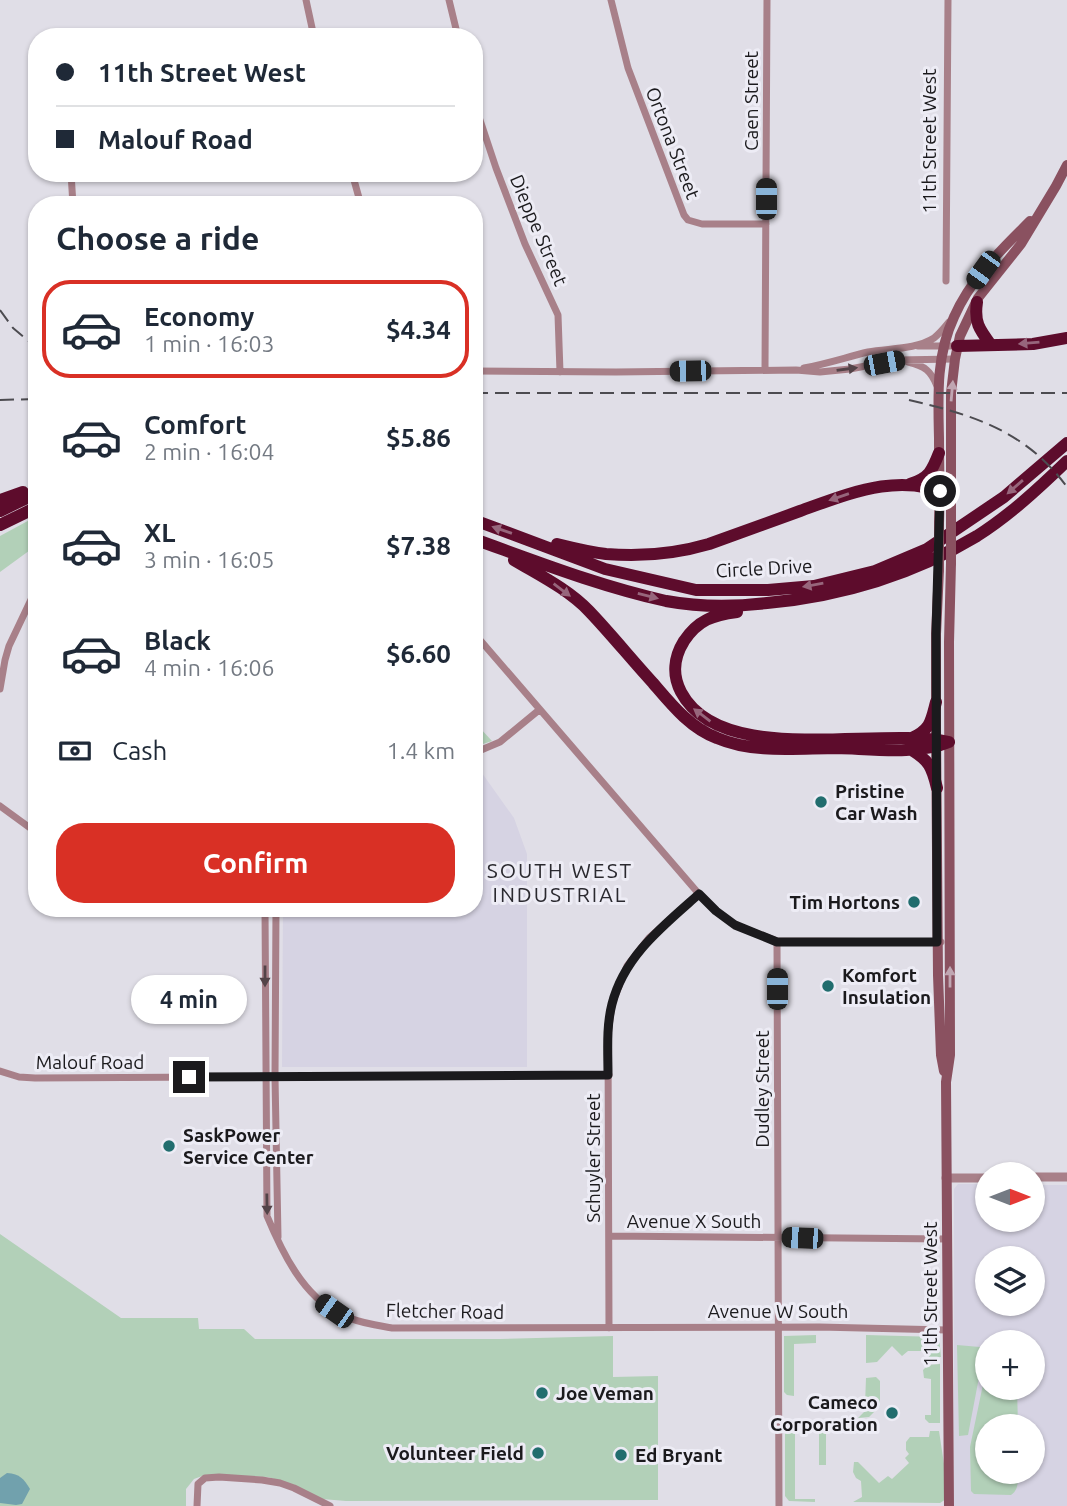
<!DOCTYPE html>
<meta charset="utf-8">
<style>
body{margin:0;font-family:Ubuntu,sans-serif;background:#f2f2f3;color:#1f2937;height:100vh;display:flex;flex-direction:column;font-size:26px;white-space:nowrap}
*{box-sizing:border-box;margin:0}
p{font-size:23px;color:#747a83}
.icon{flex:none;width:38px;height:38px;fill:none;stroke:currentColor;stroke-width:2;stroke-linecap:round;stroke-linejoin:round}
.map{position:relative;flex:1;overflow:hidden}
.details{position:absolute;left:28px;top:196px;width:455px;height:721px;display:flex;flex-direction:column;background:#fff;border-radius:28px;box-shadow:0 2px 5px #0004}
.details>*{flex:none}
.top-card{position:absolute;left:28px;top:28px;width:455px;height:154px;border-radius:28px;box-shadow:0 2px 5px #0004;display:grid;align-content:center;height:154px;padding:0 28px;background:#fff}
.needle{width:46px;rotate:90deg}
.controls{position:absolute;left:975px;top:1162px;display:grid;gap:14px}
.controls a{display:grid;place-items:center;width:70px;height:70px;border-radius:50%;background:#fff;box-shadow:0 2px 5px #0004;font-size:35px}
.end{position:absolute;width:32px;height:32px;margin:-16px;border:9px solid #1b1a1d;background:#fff;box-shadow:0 0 0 4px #fff}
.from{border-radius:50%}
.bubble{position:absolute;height:49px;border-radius:24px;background:#fff;box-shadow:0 2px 5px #0004;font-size:23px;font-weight:700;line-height:49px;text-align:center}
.car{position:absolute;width:21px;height:42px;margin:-21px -10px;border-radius:9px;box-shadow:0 0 5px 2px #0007;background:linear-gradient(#222 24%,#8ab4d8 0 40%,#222 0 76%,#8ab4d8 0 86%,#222 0)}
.top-card b{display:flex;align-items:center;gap:24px;height:66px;font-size:26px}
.top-card b+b{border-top:2px solid #e0e1e3}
.top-card i{width:18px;height:18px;background:#1f2937}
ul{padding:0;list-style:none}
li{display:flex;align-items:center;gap:21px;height:98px;margin:0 14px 10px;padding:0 14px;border:4px solid transparent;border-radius:28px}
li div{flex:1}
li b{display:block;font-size:26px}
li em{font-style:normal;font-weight:700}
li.on{border-color:#d93025}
li>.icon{width:63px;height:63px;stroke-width:1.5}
h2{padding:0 28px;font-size:32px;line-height:84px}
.pay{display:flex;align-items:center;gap:18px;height:77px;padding:0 28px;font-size:26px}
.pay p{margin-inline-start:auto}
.cta{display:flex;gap:14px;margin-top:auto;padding:14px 28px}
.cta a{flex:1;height:80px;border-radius:28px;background:#d93025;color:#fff;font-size:28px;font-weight:700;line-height:80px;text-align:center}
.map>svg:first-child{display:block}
.built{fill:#d6d3e3;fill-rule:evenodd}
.green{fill:#b2d0b8}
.water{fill:#71a1ad}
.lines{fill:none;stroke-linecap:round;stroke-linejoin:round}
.minor{stroke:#a88089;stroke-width:7}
.tertiary{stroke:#a88089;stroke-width:9}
.secondary{stroke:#8a5160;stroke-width:10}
.motorway{stroke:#5d0c2c;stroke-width:12}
.rail{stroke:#4c4b50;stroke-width:2;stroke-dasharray:14 7;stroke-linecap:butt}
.secondary-bridge{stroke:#8a5160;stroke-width:10}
.oneway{fill:#97667c}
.oneway2{fill:#534348}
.oneway3{fill:#c0a6b2}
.route{stroke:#1b1a1d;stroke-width:9}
.poi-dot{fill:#216d6e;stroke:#edecf5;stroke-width:2.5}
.labels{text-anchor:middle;stroke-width:6;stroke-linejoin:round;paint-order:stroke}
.street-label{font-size:19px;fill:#1b1a1d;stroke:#edecf5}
.poi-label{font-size:19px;font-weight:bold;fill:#1b1a1d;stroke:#edecf5;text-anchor:start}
.neighbourhood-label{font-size:21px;letter-spacing:2px;fill:#2a292f;stroke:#edecf5}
</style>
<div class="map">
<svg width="1067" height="1506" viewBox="0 0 1067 1506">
<rect width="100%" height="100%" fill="#e0dee7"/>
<path class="built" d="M 474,766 L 477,766 L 514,818 L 527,854 L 527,1067 L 282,1067 L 283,908 L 474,908 Z
M 958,1184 L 987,1184 L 987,1220 L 1032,1220 L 1033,1185 L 1067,1185 L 1067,1506 L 954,1506 L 954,1189 ZM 987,1258 L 1032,1258 L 1032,1304 L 987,1304 ZM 987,1342 L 1032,1342 L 1032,1388 L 987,1388 ZM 987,1426 L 1032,1426 L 1032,1472 L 987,1472 Z"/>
<path class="green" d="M 37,516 L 37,545 L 0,572 L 0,536 Z
M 479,727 L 492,741 L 474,747 L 474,728 Z
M 0,1234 L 121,1318 L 198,1318 L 199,1329 L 244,1329 L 255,1339 L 500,1339 L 613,1336 L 613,1377 L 658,1376 L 658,1500 L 346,1501 L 322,1499 L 296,1486 L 268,1477 L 205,1475 L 194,1479 L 186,1489 L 186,1506 L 0,1506 Z
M 816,1335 L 816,1343 L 794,1344 L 794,1396 L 787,1395 L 784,1392 L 784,1336 Z
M 866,1335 L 939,1337 L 941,1357 L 929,1357 L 928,1351 L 908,1351 L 902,1356 L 892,1346 L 877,1362 L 866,1363 Z
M 957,1345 L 980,1347 L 984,1351 L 968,1435 L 959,1436 Z
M 940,1364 L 940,1423 L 929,1423 L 925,1419 L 925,1415 L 931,1415 L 931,1379 L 924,1378 L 923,1370 L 928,1365 Z
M 987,1365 L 987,1388 L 1017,1388 L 1018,1426 L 987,1426 L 987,1472 L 1018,1472 C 1018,1480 1019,1490 1011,1495 L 974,1494 L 971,1491 L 970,1447 Z
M 876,1377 L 880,1381 L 880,1406 L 869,1417 L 858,1418 L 870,1406 L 865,1405 L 866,1378 Z
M 819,1425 L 826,1425 L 826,1465 L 819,1465 Z
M 795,1426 L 795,1499 L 815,1499 L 815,1502 L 789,1501 L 785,1496 L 785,1431 L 788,1427 Z
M 930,1431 L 939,1431 L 949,1497 L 940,1503 L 853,1502 L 862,1497 L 861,1481 L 856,1478 L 853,1472 L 854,1462 L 858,1462 L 879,1483 L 888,1476 L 892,1479 L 909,1463 L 905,1458 L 909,1454 L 906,1450 L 906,1442 L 910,1437 L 929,1437 Z"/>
<path class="water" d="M 7,1473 C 20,1474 24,1479 30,1489 L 22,1504 L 16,1505 L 0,1503 L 0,1478 Z"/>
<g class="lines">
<path class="minor" d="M 306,0 L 314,37
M 449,0 L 458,37
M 611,0 L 628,68 L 684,215 L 688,220 L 702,224 L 766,224
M 474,102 L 496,168 L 525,244 L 558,315 L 560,372
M 71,173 L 73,205
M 352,173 L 361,205
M 946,281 L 948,0
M 918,346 L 957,346
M 908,362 C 925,366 931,371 937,386
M 804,368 C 826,364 847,357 868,352 C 889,348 915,350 934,338 C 939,334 945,327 949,322
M 765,370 L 767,0
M 474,371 L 616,372 L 796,370 L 820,372 L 850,369 L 897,360 L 955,359
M 474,633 L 699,894 L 716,911 L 735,925 L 777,941 L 941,942
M 0,689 L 5,660 L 9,646 L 37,587
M 474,753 L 500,742 L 539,710
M 0,806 L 37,833
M 265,908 L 267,1216 C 282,1252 303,1296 340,1314 C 356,1322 375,1325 392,1328 L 819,1327 L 947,1330
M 276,908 L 275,1077 L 278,1237
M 777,941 L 779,1506
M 0,1071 L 19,1077 L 35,1078 L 609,1075
M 609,1236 L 947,1239
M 609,1328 L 608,1034 L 612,1004 L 627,966 L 649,938 L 699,894
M 197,1506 L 198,1484 L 205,1478 L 219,1477 L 262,1480 L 280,1483 L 294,1488 L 330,1506"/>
<path class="tertiary" d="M 1032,1177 L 1067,1177
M 946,1178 L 987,1178"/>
<path class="secondary" d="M 951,516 L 951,393 L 955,359 L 960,336 L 978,298 L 1021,244 L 1056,186 L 1067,165
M 939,523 C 940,495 939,466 939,438 C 938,396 936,355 954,317 C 971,278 1001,250 1030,221
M 939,570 L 936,634 L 936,729 L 938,975 L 941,1055 L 944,1071
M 949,1506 L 946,1082 L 950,1055 L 949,642 L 951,563"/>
<path class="motorway" d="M 977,302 C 974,322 979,329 991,345
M 957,346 L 1033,344 L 1067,338
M 910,484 C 929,478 932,471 939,453
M 0,500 L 23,492
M 0,511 L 37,493
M 474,520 L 605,569 L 696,590 L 768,590 L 814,586 L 875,571 L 927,549 L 1004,497 L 1067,443
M 0,525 L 37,507
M 474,539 C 538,562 599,586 666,601 C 699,607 734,607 767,603 C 842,596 912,575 977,536 C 1010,515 1039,488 1067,461
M 557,544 C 573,548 590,552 606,554 C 641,557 675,554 709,544 C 740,533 770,522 800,511 C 851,493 898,472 951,495
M 514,560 C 539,575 568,589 589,611 C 611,634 631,659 653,683 C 671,704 690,728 717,738 C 754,754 799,748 838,748 C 872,749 918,755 949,742
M 737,612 C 713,615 698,620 684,641 C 674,657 672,675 681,692 C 721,768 877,726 949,742
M 912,738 C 931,729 931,721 936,702
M 910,749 C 929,760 932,767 937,788"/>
<path class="rail" d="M 0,310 L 13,328 L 37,348
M 474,393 L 1067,393
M 0,400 L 37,399
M 909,400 C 973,415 1026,431 1067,487"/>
<path class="secondary-bridge" d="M 951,563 L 951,516
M 939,570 L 939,523"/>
</g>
<defs><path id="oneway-solid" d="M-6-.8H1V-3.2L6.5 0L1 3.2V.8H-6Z" transform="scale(1.75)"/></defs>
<g class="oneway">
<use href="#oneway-solid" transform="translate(1029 343) rotate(175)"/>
<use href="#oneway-solid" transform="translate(1015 487) rotate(139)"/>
<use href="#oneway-solid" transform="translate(839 497) rotate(161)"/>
<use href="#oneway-solid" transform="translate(502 530) rotate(-161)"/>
<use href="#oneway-solid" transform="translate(813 585) rotate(170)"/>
<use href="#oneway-solid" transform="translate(562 590) rotate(37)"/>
<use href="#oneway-solid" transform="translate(648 596) rotate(14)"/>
<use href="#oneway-solid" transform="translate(702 715) rotate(-143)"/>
</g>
<g class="oneway2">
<use href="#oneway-solid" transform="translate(847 369) rotate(-8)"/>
<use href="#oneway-solid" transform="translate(265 976) rotate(90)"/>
<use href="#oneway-solid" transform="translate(267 1204) rotate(89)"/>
</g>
<g class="oneway3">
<use href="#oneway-solid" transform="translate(952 391) rotate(-85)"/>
<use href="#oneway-solid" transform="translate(950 977) rotate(-90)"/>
</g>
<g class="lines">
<path class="route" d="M 189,1077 L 608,1075 C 608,1052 606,1027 612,1004 C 624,956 663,926 699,894 L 716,911 L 735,925 L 777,942 L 937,942 L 936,634 L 940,491"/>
</g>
<g class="poi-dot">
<circle cx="821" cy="802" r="7"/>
<circle cx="914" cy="902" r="7"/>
<circle cx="828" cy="986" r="7"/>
<circle cx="169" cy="1146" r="7"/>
<circle cx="542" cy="1393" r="7"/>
<circle cx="892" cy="1413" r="7"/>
<circle cx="538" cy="1453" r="7"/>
<circle cx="621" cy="1455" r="7"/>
</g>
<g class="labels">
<g class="street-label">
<text transform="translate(751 101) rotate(-90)" y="7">Caen Street</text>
<text transform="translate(929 141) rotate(-90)" y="7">11th Street West</text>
<text transform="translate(673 143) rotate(69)" y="7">Ortona Street</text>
<text transform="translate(539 230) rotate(67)" y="7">Dieppe Street</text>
<text transform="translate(764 568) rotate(-3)" y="7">Circle Drive</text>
<text x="90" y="1069">Malouf Road</text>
<text transform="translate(762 1089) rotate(-90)" y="7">Dudley Street</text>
<text transform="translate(593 1158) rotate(-90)" y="7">Schuyler Street</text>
<text x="694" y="1228">Avenue X South</text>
<text transform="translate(930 1294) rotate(-90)" y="7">11th Street West</text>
<text transform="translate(445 1311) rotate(1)" y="7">Fletcher Road</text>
<text x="778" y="1318">Avenue W South</text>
</g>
<g class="poi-label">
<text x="835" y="798">Pristine<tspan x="835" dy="22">Car Wash</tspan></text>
<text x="900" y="909" text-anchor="end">Tim Hortons</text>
<text x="842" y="982">Komfort<tspan x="842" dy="22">Insulation</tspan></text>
<text x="183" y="1142">SaskPower<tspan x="183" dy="22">Service Center</tspan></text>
<text x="556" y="1400">Joe Veman</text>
<text x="878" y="1409" text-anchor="end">Cameco<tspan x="878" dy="22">Corporation</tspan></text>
<text x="524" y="1460" text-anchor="end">Volunteer Field</text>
<text x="635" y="1462">Ed Bryant</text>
</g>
<g class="neighbourhood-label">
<text x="560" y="878">SOUTH WEST<tspan x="560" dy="24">INDUSTRIAL</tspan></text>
</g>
</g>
</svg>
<div class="controls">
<a><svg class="needle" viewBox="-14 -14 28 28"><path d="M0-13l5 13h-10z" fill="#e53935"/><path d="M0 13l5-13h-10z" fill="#747a83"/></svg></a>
<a><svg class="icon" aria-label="layers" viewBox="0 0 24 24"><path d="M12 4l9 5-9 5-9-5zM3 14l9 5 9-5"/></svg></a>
<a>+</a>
<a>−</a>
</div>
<i class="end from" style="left:940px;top:491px"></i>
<i class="end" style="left:189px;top:1077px"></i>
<div class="bubble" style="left:131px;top:975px;width:116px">4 min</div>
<i class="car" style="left:766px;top:199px;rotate:0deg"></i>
<i class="car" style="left:983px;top:270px;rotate:216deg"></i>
<i class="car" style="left:884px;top:363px;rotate:79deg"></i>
<i class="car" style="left:690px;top:371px;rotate:269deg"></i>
<i class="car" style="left:777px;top:989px;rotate:0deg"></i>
<i class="car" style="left:802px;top:1238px;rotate:272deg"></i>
<i class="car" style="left:334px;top:1311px;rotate:305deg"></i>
<div class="top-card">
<b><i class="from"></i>11th Street West</b>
<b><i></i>Malouf Road</b>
</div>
<section class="details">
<h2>Choose a ride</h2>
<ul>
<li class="on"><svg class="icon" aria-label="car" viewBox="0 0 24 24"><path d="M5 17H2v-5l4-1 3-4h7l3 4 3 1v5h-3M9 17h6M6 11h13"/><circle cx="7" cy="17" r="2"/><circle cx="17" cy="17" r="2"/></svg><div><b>Economy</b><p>1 min · 16:03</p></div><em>$4.34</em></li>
<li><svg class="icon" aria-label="car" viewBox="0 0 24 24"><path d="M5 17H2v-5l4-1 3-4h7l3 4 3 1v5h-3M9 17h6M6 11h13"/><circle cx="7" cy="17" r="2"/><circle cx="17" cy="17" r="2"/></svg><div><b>Comfort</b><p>2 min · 16:04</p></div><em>$5.86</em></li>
<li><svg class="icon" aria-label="car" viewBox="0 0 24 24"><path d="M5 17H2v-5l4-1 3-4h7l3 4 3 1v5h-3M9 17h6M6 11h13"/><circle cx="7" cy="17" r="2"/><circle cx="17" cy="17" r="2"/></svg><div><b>XL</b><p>3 min · 16:05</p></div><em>$7.38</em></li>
<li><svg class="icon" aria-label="car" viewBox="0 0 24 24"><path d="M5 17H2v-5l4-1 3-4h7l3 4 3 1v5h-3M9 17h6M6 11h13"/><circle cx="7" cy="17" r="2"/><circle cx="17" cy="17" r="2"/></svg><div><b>Black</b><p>4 min · 16:06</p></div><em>$6.60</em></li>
</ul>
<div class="pay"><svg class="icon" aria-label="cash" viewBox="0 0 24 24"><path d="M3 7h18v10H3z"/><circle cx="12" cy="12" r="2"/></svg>Cash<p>1.4 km</p></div>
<div class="cta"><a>Confirm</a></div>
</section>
</div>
